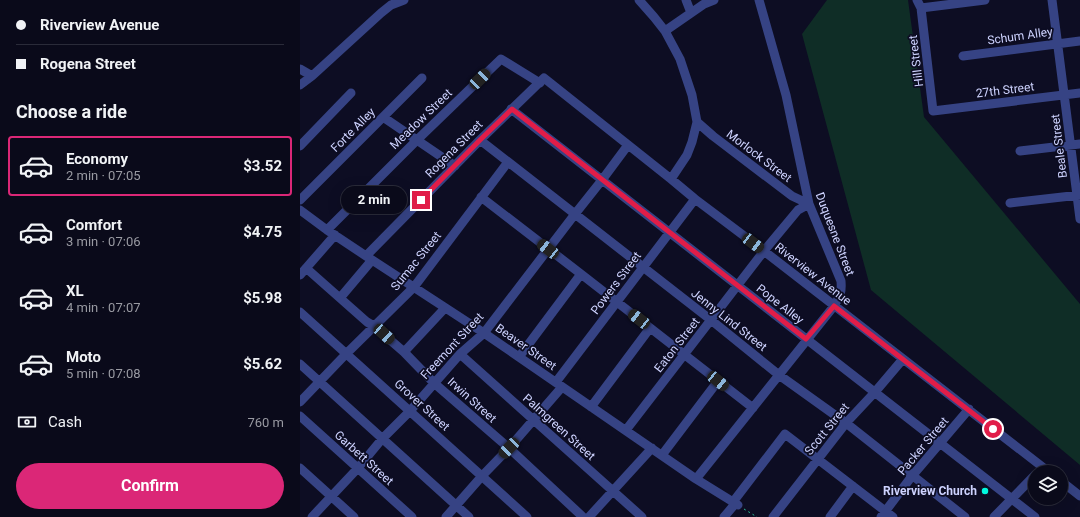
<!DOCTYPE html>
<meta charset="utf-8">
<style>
body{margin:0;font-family:Roboto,sans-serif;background:#131323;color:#f1f3f6;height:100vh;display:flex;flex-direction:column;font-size:15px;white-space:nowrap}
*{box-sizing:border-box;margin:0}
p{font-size:13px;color:#999aa2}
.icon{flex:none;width:22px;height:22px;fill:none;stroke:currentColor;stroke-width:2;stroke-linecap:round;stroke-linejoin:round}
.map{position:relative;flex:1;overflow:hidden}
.details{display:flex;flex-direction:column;background:#0a0a1a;width:300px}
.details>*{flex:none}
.guide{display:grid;align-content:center;height:88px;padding:0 16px;background:#0a0a1a}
.fabs{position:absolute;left:728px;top:465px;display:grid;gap:8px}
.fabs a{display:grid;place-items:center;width:40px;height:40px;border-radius:50%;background:#0a0a1a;box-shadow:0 4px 16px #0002,0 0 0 1px #2a2b39;font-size:20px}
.end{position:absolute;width:18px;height:18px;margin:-9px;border:5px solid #e11d48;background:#fff;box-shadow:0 0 0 2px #fff}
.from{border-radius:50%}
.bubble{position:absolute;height:28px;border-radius:14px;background:#0a0a1a;box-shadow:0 4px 16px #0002,0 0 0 1px #2a2b39;font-size:13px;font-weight:700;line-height:28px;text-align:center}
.car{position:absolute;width:12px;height:24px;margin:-12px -6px;border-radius:5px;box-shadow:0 0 3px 1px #0007;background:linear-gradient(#222 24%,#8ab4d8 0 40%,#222 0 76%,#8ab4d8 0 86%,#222 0)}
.guide b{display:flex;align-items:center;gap:14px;height:38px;font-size:15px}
.guide b+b{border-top:1px solid #2a2b39}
.guide i{width:10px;height:10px;background:#f1f3f6}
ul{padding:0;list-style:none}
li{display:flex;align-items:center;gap:12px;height:60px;margin:0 8px 6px;padding:0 8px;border:2px solid transparent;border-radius:4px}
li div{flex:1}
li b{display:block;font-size:15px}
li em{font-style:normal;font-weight:700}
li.selected{border-color:#db2777}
li>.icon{width:36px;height:36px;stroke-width:1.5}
h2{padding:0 16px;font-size:18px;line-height:48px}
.pay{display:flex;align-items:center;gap:10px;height:44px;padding:0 16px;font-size:15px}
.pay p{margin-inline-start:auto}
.cta{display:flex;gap:8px;margin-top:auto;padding:8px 16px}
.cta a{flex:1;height:46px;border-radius:24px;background:#db2777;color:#fff;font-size:16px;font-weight:700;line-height:46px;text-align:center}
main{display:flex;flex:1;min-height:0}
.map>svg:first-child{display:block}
.green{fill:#0f2d26}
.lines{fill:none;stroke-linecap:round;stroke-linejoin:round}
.path{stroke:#29b892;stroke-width:1;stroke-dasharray:2 3;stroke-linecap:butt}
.minor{stroke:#364384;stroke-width:9}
.route{stroke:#e11d48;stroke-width:5}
.poi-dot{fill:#00f9df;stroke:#0d0d23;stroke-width:1.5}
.labels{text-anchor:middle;stroke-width:3.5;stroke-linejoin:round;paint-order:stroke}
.street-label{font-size:12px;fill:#ced3ff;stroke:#0d0d23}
.poi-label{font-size:12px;font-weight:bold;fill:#ced3ff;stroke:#0d0d23;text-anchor:end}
</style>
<main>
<section class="details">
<div class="guide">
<b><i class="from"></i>Riverview Avenue</b>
<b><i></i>Rogena Street</b>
</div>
<h2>Choose a ride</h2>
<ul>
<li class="selected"><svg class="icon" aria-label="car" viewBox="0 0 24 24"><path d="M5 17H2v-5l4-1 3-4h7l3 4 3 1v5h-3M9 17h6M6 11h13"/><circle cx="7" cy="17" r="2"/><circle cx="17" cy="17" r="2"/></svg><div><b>Economy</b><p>2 min · 07:05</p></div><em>$3.52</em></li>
<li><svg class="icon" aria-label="car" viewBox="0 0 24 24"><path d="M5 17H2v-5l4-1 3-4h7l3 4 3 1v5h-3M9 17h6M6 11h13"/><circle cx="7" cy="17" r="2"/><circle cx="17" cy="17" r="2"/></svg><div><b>Comfort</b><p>3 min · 07:06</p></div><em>$4.75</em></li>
<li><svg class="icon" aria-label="car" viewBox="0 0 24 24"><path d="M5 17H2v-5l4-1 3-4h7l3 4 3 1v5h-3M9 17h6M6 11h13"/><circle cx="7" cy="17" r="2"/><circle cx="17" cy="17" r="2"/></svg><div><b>XL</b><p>4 min · 07:07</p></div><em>$5.98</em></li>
<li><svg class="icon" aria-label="car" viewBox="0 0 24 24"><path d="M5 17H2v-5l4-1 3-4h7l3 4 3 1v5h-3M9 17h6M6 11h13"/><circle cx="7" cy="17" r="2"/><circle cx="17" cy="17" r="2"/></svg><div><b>Moto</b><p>5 min · 07:08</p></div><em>$5.62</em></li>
</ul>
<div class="pay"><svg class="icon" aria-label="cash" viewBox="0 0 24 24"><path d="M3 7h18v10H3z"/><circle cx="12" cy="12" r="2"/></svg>Cash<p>760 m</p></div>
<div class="cta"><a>Confirm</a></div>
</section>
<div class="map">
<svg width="780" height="517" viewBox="0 0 780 517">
<rect width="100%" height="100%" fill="#0d0d23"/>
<path class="green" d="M 527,0 L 608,0 L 624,117 L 780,304 L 780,465 L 571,290 L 502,34 Z"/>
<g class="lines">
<path class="path" d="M 444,509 L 457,517"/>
<path class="minor" d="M 339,0 L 354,17 L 365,31 L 380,59 L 392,95 L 397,122 L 392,142 L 387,155 L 371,179
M 386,0 L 391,13
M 617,0 L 621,8 L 633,111 L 780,93
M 752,0 L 780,219
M 621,8 L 685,0
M 365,31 L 404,4 L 414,0
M 663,56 L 780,41
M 0,69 L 12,76
M 0,85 L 12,76 L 81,13 L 91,5 L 104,0
M 211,109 L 735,517
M 83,117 L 155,166
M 397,122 L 413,136 L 492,196 L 509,204
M 180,140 L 411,320 L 479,375 L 546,423 L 665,517
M 0,146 L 51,93
M 720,151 L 780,144
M 181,197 L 281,274
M 0,200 L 122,78
M 710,203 L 780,195
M 0,210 L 27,230 L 66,256 L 184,333 L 396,479 L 438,505
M 27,230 L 117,140 L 201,59 L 240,83
M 66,256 L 180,140 L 244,78 L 371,179 L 395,199 L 464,251 L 749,472
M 6,268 L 67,322 L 74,326 L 104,352 L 134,383 L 209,448 L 283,517
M 0,275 L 35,235
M 40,298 L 72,260
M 0,312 L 227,517
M 104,352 L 145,308
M 160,354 L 342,517
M 219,357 L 281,274 L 453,408
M 0,364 L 169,517
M 256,382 L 395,199
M 0,402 L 46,354 L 114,287 L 208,162
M 291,407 L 350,328
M 0,416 L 112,517
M 326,430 L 464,251 L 498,210 L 509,204
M 362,455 L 418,381
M 0,468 L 54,517
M 396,479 L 534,306 C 540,296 542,293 541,281 L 509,204 L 486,95 L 459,0
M 761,481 L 780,496
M 433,502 L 485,434 L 593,517
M 12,517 L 58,468 L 82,439 L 110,411 L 160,354 L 184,333 L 275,214 L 302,180 L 328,145
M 146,517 L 182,476 L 209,448 L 262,387
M 289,517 L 352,448
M 424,517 L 435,504
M 473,517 L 546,423 L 575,392 L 603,359
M 530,517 L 553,486
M 581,517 L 612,476 L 669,409
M 694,517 L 735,475"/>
</g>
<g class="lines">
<path class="route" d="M 121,200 L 180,140 L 212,109 L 506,339 L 534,306 L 693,429"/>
</g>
<circle class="poi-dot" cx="685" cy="491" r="4"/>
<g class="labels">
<g class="street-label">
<text transform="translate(720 36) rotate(-8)" y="4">Schum Alley</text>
<text transform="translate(616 61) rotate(-97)" y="4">Hill Street</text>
<text transform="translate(705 90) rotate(-7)" y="4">27th Street</text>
<text transform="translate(121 119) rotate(-44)" y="4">Meadow Street</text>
<text transform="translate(53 130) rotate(-45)" y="4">Forte Alley</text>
<text transform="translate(759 146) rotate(-97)" y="4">Beale Street</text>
<text transform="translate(154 149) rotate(-45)" y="4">Rogena Street</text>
<text transform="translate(459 156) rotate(37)" y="4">Morlock Street</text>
<text transform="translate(535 234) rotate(69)" y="4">Duquesne Street</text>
<text transform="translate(116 261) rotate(-51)" y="4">Sumac Street</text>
<text transform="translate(513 274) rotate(38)" y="4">Riverview Avenue</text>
<text transform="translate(316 283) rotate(-53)" y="4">Powers Street</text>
<text transform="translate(480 304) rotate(38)" y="4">Pope Alley</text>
<text transform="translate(429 320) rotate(38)" y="4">Jenny Lind Street</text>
<text transform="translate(377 345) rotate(-52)" y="4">Eaton Street</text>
<text transform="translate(152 346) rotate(-47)" y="4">Freemont Street</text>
<text transform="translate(226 347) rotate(35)" y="4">Beaver Street</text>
<text transform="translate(172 400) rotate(42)" y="4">Irwin Street</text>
<text transform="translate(122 405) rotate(42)" y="4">Grover Street</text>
<text transform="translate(259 427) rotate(42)" y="4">Palmgreen Street</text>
<text transform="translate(527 429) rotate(-51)" y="4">Scott Street</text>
<text transform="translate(623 446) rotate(-50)" y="4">Packer Street</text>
<text transform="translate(64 458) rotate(42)" y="4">Garbett Street</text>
</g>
<g class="poi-label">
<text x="677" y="495">Riverview Church</text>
</g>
</g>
</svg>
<div class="fabs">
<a><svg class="icon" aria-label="layers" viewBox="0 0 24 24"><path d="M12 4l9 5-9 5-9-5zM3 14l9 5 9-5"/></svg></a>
</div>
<i class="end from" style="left:693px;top:429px"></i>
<i class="end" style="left:121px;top:200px"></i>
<div class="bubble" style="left:41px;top:186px;width:66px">2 min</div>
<i class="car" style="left:180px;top:79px;rotate:46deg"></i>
<i class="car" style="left:453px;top:243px;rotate:127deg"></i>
<i class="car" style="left:248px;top:249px;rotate:308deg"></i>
<i class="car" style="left:339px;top:319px;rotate:308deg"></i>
<i class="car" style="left:84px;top:334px;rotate:132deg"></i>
<i class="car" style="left:418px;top:381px;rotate:129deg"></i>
<i class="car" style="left:209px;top:448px;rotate:224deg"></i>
</div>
</main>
